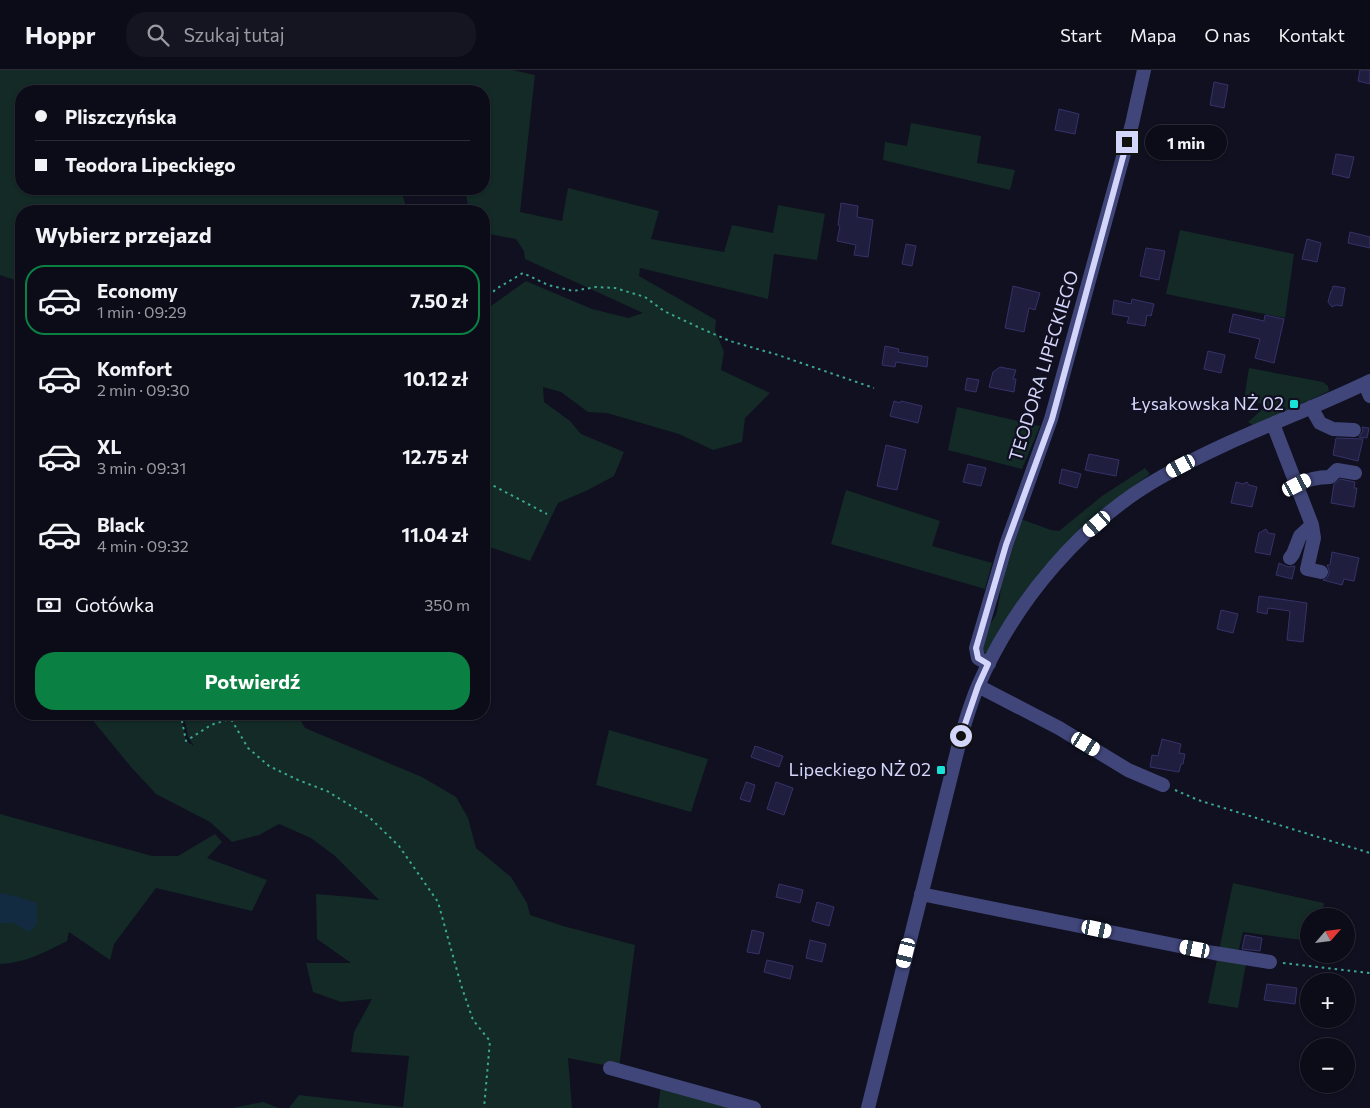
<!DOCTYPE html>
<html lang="pl">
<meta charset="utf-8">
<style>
body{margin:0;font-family:Commissioner,sans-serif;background:#151521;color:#f1f3f6;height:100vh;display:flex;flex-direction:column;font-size:19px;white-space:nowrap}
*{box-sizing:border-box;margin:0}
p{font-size:16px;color:#9a9ba2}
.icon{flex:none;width:28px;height:28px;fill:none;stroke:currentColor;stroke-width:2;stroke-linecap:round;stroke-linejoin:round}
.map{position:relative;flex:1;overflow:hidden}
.panel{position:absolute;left:15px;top:135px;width:475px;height:515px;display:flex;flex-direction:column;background:#0c0c18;border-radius:20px;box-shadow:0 1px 4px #0004,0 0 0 1px #2c2c37}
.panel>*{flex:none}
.banner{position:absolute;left:15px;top:15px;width:475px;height:110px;border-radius:20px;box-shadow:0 1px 4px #0004,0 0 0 1px #2c2c37;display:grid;align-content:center;height:110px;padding:0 20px;background:#0c0c18}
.needle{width:32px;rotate:62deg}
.fabs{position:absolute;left:1300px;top:838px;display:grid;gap:10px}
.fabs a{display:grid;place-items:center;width:55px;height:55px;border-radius:50%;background:#0c0c18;box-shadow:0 1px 4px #0004,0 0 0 1px #2c2c37;font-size:25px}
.end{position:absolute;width:22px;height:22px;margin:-11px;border:6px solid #d4d5fa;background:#111;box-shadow:0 0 0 2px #111}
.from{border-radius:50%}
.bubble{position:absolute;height:35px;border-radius:18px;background:#0c0c18;box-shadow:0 1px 4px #0004,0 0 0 1px #2c2c37;font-size:16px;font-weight:700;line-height:35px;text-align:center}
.car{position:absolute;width:15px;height:30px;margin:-15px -8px;border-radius:6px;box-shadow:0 0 4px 1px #0007;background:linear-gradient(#fff 24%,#345 0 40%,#fff 0 76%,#345 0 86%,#fff 0)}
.banner b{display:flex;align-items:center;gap:18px;height:48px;font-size:19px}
.banner b+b{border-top:1px solid #2c2c37}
.banner i{width:12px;height:12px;background:#f1f3f6}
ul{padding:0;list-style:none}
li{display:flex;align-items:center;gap:15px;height:70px;margin:0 10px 8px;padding:0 10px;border:2px solid transparent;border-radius:20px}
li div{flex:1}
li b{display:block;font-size:19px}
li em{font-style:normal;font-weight:700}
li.on{border-color:#0b8043}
li>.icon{width:45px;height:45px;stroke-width:1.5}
h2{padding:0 20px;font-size:22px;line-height:60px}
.pay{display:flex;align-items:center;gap:12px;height:55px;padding:0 20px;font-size:19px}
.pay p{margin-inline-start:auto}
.primary-button{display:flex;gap:10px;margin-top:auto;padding:10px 20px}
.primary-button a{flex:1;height:58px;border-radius:20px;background:#0b8043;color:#fff;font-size:20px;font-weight:700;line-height:58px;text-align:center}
header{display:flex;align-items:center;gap:30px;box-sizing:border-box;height:70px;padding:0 25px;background:#0c0c18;border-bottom:1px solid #2c2c37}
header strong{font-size:24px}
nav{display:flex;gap:28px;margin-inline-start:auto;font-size:18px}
.search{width:350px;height:45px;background:#151521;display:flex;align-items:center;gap:12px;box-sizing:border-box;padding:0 18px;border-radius:20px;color:#9a9ba2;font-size:19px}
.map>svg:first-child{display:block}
.green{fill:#132a26}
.water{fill:#132b41}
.building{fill:#201e3f;stroke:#353269}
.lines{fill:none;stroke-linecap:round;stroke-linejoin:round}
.path{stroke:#3ba791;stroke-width:2;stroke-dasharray:2.5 4;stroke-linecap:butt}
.minor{stroke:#40467a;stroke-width:14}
.route{stroke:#d4d5fa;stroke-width:6}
.poi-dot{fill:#19e1d8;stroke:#101020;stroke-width:2}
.labels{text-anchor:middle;stroke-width:4.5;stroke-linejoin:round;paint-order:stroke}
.street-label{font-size:18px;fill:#d4d5fa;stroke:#101020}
.poi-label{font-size:18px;fill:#d4d5fa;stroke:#101020;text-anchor:end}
</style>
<header>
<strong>Hoppr</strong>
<div class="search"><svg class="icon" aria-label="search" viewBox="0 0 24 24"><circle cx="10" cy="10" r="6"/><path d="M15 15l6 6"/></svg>Szukaj tutaj</div>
<nav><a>Start</a><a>Mapa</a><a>O nas</a><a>Kontakt</a></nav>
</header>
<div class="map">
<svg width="1370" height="1038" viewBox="0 0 1370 1038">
<rect width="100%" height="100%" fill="#101020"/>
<path class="green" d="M 0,0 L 512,0 L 535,5 L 520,142 L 562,151 L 568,118 L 659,141 L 651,169 L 724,182 L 732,155 L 773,163 L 778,135 L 825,144 L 817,190 L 774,184 L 768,229 L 640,198 L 639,206 L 716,250 L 715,260 L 724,282 L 721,300 L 770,323 L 745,348 L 742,372 L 713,380 L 679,364 L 607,343 L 588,342 L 561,322 L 543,317 L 544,332 L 570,351 L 581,364 L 624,382 L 614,406 L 588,420 L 558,433 L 530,491 L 484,475 L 484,241 L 526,211 L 592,239 L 628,248 L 643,243 L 525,189 L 524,181 L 516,169 L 484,163 L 484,141 L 469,141 L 465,119 L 484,119 L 484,21 L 21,21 L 21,119 L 401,119 L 407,141 L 21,141 L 21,212 L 0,205 Z
M 911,53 L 981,66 L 977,93 L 1015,100 L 1010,120 L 883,90 L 885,72 L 907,76 Z
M 1180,160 L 1294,184 L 1285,248 L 1166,224 Z
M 1249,298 L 1323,312 L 1328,316 L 1329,321 L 1254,356 L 1248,352 L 1267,335 L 1244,330 Z
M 957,337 L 1040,356 L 1022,399 L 948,380 Z
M 1145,398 L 1150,404 C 1108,435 1067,468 1034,510 C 1016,533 1001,559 986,584 L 982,580 L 987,559 L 996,545 L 1000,526 L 1001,508 L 1018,448 L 1051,460 L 1059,461 L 1102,426 Z
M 846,420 L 940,451 L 932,476 L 992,493 L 985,519 L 831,474 Z
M 90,644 L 182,644 L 182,651 L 186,671 L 194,676 L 188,667 L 185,651 L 185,644 L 297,644 L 305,658 L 422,707 L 456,727 L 468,748 L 476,778 L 511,807 L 527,833 L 530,845 L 563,856 L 635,875 L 619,998 L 568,988 L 572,1038 L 289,1038 L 299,1025 L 403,1037 L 409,986 L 351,982 L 354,962 L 372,929 L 341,932 L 313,922 L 306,893 L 351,893 L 317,869 L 316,824 L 352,827 L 379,830 L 335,786 L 311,768 L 279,754 L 259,765 L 232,772 L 210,752 L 156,724 L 131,697 L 90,647 Z
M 609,660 L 708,689 L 691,742 L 596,715 Z
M 0,744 L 152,786 L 178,786 L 215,764 L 222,772 L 207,788 L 267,810 L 252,841 L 156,818 L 114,874 L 110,890 L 69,862 L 67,871 C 46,882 25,893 0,894 Z
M 1233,813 L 1324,833 L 1322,846 L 1309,846 L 1309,871 L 1243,862 L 1236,892 L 1246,894 L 1238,938 L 1208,933 Z
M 661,1016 L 752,1038 L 658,1038 Z
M 263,1032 L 279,1038 L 232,1038 Z"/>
<path class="water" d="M 0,823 L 15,826 L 37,833 L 37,854 L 29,862 L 13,853 L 0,853 Z"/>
<path class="building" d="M 1360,0 L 1370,0 L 1370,14 L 1358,11 Z
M 1214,12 L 1228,15 L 1224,38 L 1210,35 Z
M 1059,39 L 1079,44 L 1075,64 L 1055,60 Z
M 1336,84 L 1354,87 L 1349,108 L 1332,104 Z
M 841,133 L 858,136 L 857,147 L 873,150 L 868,187 L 854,185 L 856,175 L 837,171 L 840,156 L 838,155 Z
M 1350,162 L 1370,167 L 1370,178 L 1348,173 Z
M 1307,169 L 1321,173 L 1317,192 L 1302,189 Z
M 906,174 L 916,176 L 912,196 L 902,194 Z
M 1146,178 L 1165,181 L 1159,210 L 1140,206 Z
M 1013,216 L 1040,223 L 1035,240 L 1029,238 L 1024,262 L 1005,258 Z
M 1333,216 L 1345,218 L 1342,236 L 1336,235 L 1332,237 L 1328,232 L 1331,221 L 1332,221 Z
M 1132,229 L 1154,234 L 1151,246 L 1147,245 L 1145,256 L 1127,253 L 1129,247 L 1112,244 L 1114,230 L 1131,234 Z
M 1233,244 L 1264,251 L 1265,245 L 1284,249 L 1274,293 L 1255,288 L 1260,269 L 1229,262 Z
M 885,276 L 899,279 L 898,282 L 928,287 L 927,297 L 896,292 L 895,297 L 882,295 Z
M 1208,281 L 1225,285 L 1221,303 L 1204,299 Z
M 1000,297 L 1016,300 L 1013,309 L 1016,309 L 1014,322 L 989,317 L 993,302 Z
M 967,308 L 979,310 L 976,322 L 965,320 Z
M 894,331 L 900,333 L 901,331 L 922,336 L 918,353 L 890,346 Z
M 1362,357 L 1369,358 L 1367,368 L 1359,367 L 1363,361 Z
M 1336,368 L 1363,369 L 1358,391 L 1333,385 Z
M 886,375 L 906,380 L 897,420 L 877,416 Z
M 1089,384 L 1119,390 L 1116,406 L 1085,400 Z
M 968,394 L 986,398 L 981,416 L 963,412 Z
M 1062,399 L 1081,404 L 1077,418 L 1059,413 Z
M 1340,409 L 1355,412 L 1354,418 L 1357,418 L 1354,437 L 1331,433 L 1334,414 Z
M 1236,412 L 1243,414 L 1247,412 L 1249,415 L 1257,417 L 1252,437 L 1231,433 Z
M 1266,459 L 1268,463 L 1275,464 L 1270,485 L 1255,482 L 1259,463 Z
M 1332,482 L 1359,488 L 1354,511 L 1344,509 L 1342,515 L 1323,510 L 1327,508 L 1329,504 L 1329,500 L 1327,495 L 1330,495 Z
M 1279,493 L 1288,497 L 1295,496 L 1292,509 L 1276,505 Z
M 1259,526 L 1307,533 L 1303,572 L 1287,570 L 1290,541 L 1268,538 L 1267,544 L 1257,542 Z
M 1221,540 L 1238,544 L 1233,563 L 1217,559 Z
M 1162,669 L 1181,674 L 1179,683 L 1185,684 L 1183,694 L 1181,694 L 1179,702 L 1150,697 L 1152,685 L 1158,686 Z
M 755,676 L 783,686 L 779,697 L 751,687 Z
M 746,712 L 755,715 L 750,732 L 740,729 Z
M 776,712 L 793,718 L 784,745 L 767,739 Z
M 779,814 L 803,820 L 800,833 L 776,827 Z
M 817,832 L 834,837 L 829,856 L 812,851 Z
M 752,860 L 764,863 L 759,884 L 747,882 Z
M 1245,865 L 1262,868 L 1260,881 L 1242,879 Z
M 810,870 L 826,874 L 822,892 L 806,888 Z
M 767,890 L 793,896 L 790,909 L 764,902 Z
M 1267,914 L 1297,918 L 1295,934 L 1264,930 Z"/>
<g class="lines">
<path class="path" d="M 484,231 L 496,219 L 523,203 L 548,215 L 573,221 L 596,217 L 615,218 L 645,227 L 664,241 L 700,258 L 730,271 L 778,285 L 874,318
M 484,407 L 494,416 L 547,444
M 182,644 L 182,651 L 186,671 L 211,655 L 230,649
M 228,644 L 248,678 L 269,696 L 298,710 L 327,721 L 369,747 L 399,776 L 438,832 L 461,915 L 473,950 L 490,971 L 484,1038
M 1175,720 L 1198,730 L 1370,783
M 1283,893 L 1370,903"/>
<path class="minor" d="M 1365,314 L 1370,326
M 1311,337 L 1320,353 L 1333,359 L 1354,360
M 1273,354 L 1312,455 L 1314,468 L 1307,499 L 1321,502
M 1297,415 C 1308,409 1317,407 1330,407 L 1337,400 L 1355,403
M 1290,488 L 1293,484 L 1300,466 L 1312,455
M 989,594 L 978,588 L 976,578 L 1006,475 L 1051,349 L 1132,54 L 1144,0
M 978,616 L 1059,658 L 1128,700 L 1163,715
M 921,824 L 1214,883 L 1270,892
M 610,998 L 754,1038
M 868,1038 L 961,666 C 966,650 971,632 978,616 C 1015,531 1082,451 1163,406 C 1229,368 1302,344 1370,311"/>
</g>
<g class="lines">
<path class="route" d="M 961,666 L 978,616 L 988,594 L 978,588 L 976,578 L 1006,475 L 1052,349 L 1127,72"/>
</g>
<g class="poi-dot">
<rect x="1289" y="329" width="10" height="10" rx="2.5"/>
<rect x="936" y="695" width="10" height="10" rx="2.5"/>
</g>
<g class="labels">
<g class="street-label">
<text transform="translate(1044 296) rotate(-73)" y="6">TEODORA LIPECKIEGO</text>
</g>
<g class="poi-label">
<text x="1284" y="340">Łysakowska NŻ 02</text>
<text x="931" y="706">Lipeckiego NŻ 02</text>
</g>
</g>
</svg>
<div class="fabs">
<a><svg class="needle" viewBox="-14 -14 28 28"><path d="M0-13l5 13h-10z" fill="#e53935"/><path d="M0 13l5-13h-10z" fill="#9a9ba2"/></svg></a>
<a>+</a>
<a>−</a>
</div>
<i class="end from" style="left:961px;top:666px"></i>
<i class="end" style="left:1127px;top:72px"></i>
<div class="bubble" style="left:1145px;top:55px;width:82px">1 min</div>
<i class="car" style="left:1181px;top:396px;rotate:242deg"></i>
<i class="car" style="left:1297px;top:415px;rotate:63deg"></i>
<i class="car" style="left:1097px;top:454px;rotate:229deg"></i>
<i class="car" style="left:1086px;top:674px;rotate:121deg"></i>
<i class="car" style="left:1097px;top:859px;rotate:102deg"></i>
<i class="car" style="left:1195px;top:879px;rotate:281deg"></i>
<i class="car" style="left:906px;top:883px;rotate:194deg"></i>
<div class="banner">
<b><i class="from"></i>Pliszczyńska</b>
<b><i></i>Teodora Lipeckiego</b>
</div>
<section class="panel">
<h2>Wybierz przejazd</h2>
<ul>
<li class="on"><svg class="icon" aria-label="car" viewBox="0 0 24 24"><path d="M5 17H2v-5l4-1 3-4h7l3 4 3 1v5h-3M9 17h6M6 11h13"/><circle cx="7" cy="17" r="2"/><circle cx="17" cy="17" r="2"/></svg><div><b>Economy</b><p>1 min · 09:29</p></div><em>7.50 zł</em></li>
<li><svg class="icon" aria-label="car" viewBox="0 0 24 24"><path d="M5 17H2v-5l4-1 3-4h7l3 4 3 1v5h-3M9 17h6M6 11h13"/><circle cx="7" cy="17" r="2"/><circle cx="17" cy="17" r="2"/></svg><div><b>Komfort</b><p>2 min · 09:30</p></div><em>10.12 zł</em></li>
<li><svg class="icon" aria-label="car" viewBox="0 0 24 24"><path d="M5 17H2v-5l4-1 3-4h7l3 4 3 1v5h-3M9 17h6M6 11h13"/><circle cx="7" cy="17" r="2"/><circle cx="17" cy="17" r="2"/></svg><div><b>XL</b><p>3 min · 09:31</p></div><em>12.75 zł</em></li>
<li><svg class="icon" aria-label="car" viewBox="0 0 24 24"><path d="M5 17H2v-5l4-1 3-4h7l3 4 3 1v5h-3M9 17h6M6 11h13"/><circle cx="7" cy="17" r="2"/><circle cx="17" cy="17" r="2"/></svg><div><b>Black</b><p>4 min · 09:32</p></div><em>11.04 zł</em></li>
</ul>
<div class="pay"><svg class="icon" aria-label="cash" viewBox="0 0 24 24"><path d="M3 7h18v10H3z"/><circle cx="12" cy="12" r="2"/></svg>Gotówka<p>350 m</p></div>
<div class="primary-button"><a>Potwierdź</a></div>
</section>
</div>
